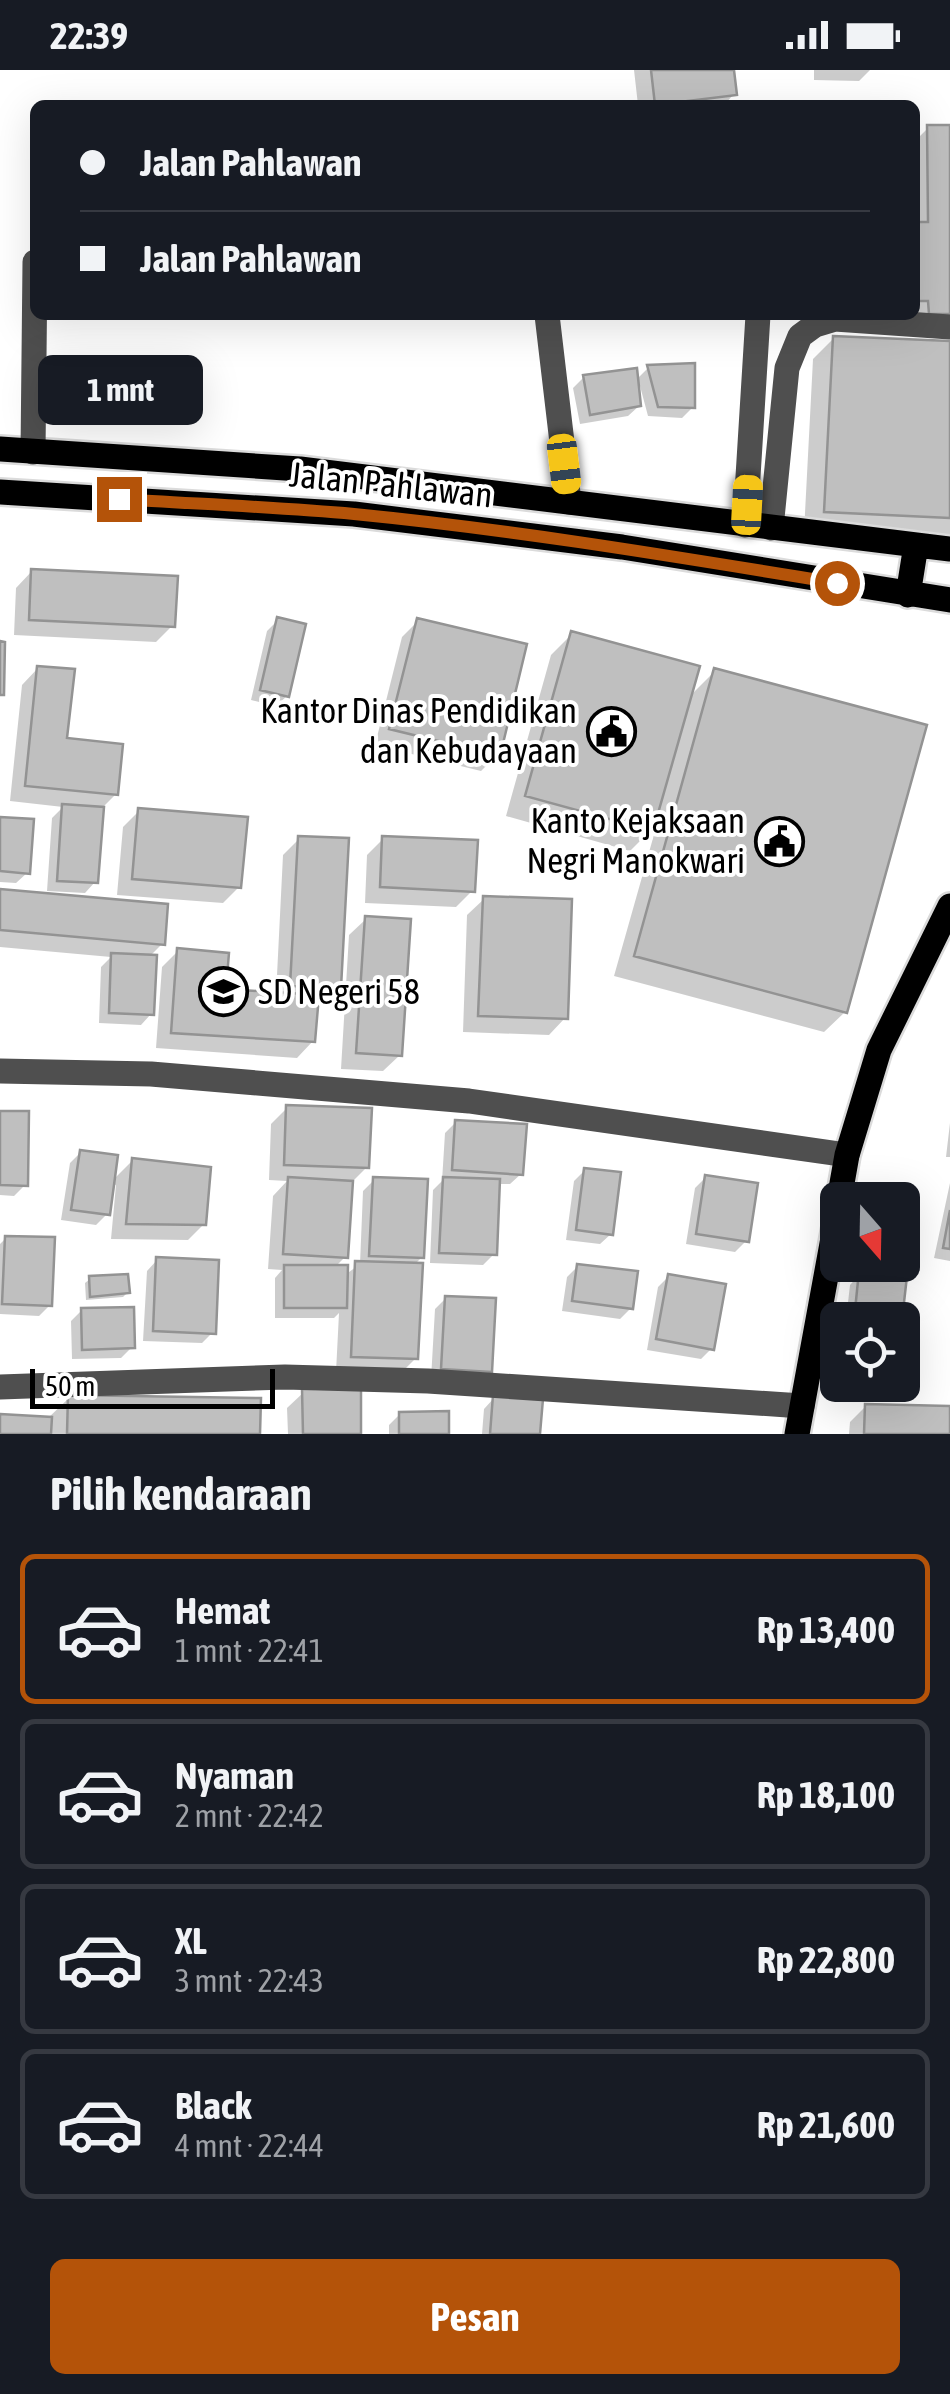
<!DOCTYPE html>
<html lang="id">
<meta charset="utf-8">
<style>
body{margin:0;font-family:"Asap Condensed",sans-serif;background:#242831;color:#f1f3f6;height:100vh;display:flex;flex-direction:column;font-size:38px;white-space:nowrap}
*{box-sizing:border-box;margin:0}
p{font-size:32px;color:#9ea1a6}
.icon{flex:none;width:55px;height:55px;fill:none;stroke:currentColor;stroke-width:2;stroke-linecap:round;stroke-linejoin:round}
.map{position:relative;height:1364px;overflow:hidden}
.drawer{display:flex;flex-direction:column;background:#171b24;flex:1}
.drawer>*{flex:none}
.banner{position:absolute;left:30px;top:30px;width:890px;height:220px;border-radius:15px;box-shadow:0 10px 40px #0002;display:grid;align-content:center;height:220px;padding:0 50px;background:#171b24}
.needle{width:65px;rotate:160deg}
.tools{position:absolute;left:820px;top:1112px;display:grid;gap:20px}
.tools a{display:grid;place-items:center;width:100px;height:100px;border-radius:15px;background:#171b24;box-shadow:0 10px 40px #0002;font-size:50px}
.scale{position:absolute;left:30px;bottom:25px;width:245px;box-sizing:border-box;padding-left:10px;border:5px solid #000;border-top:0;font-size:28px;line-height:35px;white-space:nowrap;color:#000;-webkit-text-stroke:8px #fff;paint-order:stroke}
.end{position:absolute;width:45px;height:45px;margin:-22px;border:12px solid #b45309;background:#fff;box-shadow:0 0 0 5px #fff}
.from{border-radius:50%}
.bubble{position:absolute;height:70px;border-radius:15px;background:#171b24;box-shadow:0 10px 40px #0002;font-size:32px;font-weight:700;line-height:70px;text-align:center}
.car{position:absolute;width:30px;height:60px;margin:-30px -15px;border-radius:12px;box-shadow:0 0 8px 2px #0007;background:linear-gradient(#f5c518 24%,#345 0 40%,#f5c518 0 76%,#345 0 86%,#f5c518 0)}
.banner b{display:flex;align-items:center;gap:35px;height:95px;font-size:38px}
.banner b+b{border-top:2px solid #363941}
.banner i{width:25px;height:25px;background:#f1f3f6}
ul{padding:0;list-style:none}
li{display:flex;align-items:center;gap:30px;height:150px;margin:0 20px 15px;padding:0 30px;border:5px solid #363941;border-radius:15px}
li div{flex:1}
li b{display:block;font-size:38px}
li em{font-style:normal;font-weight:700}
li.selected{border-color:#b45309}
li>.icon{width:90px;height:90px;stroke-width:1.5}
h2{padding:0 50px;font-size:45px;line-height:120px}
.primary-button{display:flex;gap:20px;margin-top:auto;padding:20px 50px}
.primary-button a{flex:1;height:115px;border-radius:15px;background:#b45309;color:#fff;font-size:40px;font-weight:700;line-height:115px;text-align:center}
.status{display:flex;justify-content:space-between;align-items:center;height:70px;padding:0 50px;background:#171b24;direction:ltr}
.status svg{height:28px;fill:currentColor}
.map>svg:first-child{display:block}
.shadow{fill:#0003}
.building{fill:#bfbfbf;stroke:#939393;stroke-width:2.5}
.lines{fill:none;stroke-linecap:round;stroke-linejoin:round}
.major-casing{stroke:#dbdbdb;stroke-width:30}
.minor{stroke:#4f4f4f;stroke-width:25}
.major{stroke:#000;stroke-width:25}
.route{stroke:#b45309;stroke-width:12}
.labels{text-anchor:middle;stroke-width:8;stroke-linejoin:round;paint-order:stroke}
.street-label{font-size:35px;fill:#000;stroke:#fff}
.poi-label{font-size:35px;fill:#000;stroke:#fff;text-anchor:end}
</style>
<div class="status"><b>22:39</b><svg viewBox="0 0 49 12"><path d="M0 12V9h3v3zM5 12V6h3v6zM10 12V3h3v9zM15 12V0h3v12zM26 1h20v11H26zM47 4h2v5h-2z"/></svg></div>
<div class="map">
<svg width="950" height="1364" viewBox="0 0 950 1364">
<rect width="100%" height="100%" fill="#fff"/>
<path class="shadow" d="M 634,0 L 732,0 L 734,24 L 724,35 L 638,35 Z
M 814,0 L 870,0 L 859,11 L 814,10 Z
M 928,58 L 950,58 L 950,263 L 915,245 L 915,71 Z
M 834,268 L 950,274 L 950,469 L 804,462 L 813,289 Z
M 648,298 L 693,337 L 682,348 L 648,346 L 640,316 L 637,317 L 639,336 L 628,346 L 580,354 L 573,318 L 584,307 L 636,310 Z
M 32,501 L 173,555 L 156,572 L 14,565 L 16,518 Z
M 278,550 L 287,626 L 276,636 L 251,630 L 267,561 Z
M 418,551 L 498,684 L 481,701 L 375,675 L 402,567 Z
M 572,564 L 689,627 L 715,601 L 845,942 L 824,962 L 614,906 L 657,754 L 630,781 L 506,746 L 551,585 Z
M 38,598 L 64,671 L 116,724 L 101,739 L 95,812 L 85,823 L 47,821 L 52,748 L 63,737 L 10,731 L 22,615 Z
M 139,741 L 239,817 L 223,833 L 117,825 L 123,757 Z
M 0,749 L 27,803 L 16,813 L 0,812 Z
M 299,769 L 339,917 L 323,934 L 316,933 L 313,971 L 297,988 L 156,978 L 162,897 L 178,881 L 223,922 L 276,925 L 283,785 Z
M 383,769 L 473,820 L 456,837 L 365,833 L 367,785 Z
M 0,822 L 162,874 L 149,887 L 151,944 L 141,955 L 99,953 L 101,897 L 111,887 L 0,877 Z
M 484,829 L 565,948 L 549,965 L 463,962 L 467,845 Z
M 366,849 L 400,985 L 383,1001 L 341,999 L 349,865 Z
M 287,1038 L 367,1097 L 350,1114 L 346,1186 L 335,1197 L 345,1205 L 360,1194 L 363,1121 L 374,1110 L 422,1187 L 413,1196 L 416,1288 L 400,1304 L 336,1302 L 339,1243 L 334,1248 L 275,1248 L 275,1208 L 282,1200 L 268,1199 L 273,1126 L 287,1111 L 269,1110 L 271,1054 Z
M 0,1043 L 25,1115 L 14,1126 L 0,1125 Z
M 456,1052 L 521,1104 L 510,1114 L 498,1114 L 494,1184 L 483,1195 L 430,1193 L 433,1120 L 442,1111 L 445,1063 Z
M 950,1053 L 950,1087 L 946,1087 Z
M 81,1082 L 112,1111 L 133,1090 L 204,1154 L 188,1170 L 111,1169 L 116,1115 L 112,1114 L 107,1144 L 96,1155 L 61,1150 L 70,1093 Z
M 585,1100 L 611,1164 L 600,1174 L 566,1170 L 574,1111 Z
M 706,1107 L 746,1171 L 735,1182 L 686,1174 L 695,1118 Z
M 950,1113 L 950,1191 L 934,1188 Z
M 6,1168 L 50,1235 L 39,1246 L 0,1244 L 0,1174 Z
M 157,1190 L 213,1262 L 202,1273 L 143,1271 L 147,1201 Z
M 578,1196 L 631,1238 L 620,1249 L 562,1241 L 567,1207 Z
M 860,1204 L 900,1250 L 846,1250 L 850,1215 Z
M 669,1206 L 712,1278 L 701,1289 L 647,1280 L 658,1217 Z
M 90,1209 L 128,1222 L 123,1227 L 86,1230 L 85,1213 Z
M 446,1228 L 489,1300 L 479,1311 L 431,1309 L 435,1239 Z
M 82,1240 L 132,1277 L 121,1288 L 72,1289 L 71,1251 Z
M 304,1322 L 359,1364 L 288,1364 L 287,1338 Z
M 69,1328 L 257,1364 L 0,1364 L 0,1346 L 47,1349 Z
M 494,1328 L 538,1364 L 482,1364 L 484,1339 Z
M 866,1336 L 950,1339 L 950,1364 L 849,1364 L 850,1352 Z
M 400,1344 L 447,1364 L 389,1364 L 389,1355 Z"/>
<path class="building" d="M 651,0 L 734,0 L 737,25 L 655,35 Z
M 927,55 L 950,55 L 950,244 L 929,244 L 928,231 L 915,231 L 915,152 L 928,152 Z
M 833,266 L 950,271 L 950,448 L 824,442 Z
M 695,293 L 695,338 L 658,337 L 647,295 Z
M 637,298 L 641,336 L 590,345 L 583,305 Z
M 31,499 L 178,506 L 175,557 L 29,550 Z
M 277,547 L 306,554 L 289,627 L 260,620 Z
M 417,548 L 527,574 L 500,686 L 389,659 Z
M 571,561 L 700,596 L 653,761 L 525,726 Z
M 0,571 L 5,572 L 4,625 L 0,625 Z
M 37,596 L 75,599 L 67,668 L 123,674 L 118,725 L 25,716 Z
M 714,598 L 927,655 L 847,943 L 634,886 Z
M 62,734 L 104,737 L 98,813 L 57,811 Z
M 138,738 L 248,747 L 241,818 L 132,809 Z
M 0,747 L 34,749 L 30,804 L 0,801 Z
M 298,766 L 349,768 L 341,918 L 290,916 Z
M 382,766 L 478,770 L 475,822 L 380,817 Z
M 0,819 L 168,834 L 165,875 L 0,860 Z
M 483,826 L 572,829 L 568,949 L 478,946 Z
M 365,846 L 411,849 L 402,986 L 356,983 Z
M 177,878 L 229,883 L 226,919 L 319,925 L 315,972 L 171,963 Z
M 111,883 L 157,885 L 154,945 L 109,943 Z
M 286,1035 L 372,1038 L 369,1098 L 284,1095 Z
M 0,1041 L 29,1041 L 28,1116 L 0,1115 Z
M 455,1050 L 527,1054 L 523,1105 L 452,1100 Z
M 80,1080 L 118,1085 L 110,1145 L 71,1140 Z
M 132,1088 L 211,1097 L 206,1155 L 126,1154 Z
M 584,1098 L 621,1102 L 613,1165 L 576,1160 Z
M 705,1105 L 758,1113 L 749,1172 L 696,1164 Z
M 288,1107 L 353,1111 L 348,1188 L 283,1184 Z
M 373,1107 L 428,1109 L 424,1188 L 369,1186 Z
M 443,1107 L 500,1109 L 497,1185 L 439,1183 Z
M 950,1140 L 950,1179 L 943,1178 Z
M 5,1166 L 55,1167 L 52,1236 L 2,1234 Z
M 156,1187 L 219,1190 L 216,1264 L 153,1261 Z
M 355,1191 L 423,1193 L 418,1289 L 351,1287 Z
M 577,1194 L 638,1201 L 633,1239 L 572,1231 Z
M 284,1195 L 348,1195 L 347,1238 L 284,1238 Z
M 859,1201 L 907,1206 L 902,1250 L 854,1250 Z
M 128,1204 L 130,1223 L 90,1227 L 89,1206 Z
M 668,1204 L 726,1214 L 714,1280 L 656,1269 Z
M 445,1226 L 496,1228 L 492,1302 L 441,1299 Z
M 134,1237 L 135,1278 L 82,1280 L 81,1238 Z
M 361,1318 L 361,1364 L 303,1364 L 302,1319 Z
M 68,1325 L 261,1328 L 260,1364 L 67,1364 Z
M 493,1325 L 543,1329 L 540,1364 L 490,1364 Z
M 865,1334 L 950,1336 L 950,1364 L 864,1364 Z
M 449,1341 L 449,1364 L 399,1364 L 399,1342 Z
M 0,1344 L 52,1347 L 51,1364 L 0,1364 Z"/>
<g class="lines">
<defs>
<path id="major" d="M 0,379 L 300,399 L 950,479
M 0,422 L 354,444 L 622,477 L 950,530
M 908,525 L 916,475
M 839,1130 L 847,1085 L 879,980 L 950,836
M 797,1364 L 838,1141"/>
</defs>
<use href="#major" class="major-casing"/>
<path class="minor" d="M 547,245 L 569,432
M 33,382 L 35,192
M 745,455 L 758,245
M 771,458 L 787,298 L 800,266 L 815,255 L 835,249 L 950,257
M 0,1001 L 151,1004 L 469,1031 L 847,1085
M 0,1317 L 285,1307 L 428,1311 L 802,1336"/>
<use href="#major" class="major"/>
</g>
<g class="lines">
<path class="route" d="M 119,429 C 197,434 276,437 354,444 C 517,460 677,487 837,513"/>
</g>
<defs>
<symbol id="civic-ring" viewBox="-11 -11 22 22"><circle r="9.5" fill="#fff" stroke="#000" stroke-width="1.5"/><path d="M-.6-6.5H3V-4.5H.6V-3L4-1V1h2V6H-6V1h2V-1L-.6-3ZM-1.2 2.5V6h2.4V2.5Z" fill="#000"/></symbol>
<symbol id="school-ring" viewBox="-11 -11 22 22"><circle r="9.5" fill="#fff" stroke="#000" stroke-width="1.5"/><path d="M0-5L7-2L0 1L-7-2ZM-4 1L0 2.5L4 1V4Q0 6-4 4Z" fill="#000"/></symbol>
</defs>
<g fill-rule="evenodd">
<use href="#civic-ring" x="584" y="634" width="55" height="55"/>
<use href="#civic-ring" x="752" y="744" width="55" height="55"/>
<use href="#school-ring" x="196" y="894" width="55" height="55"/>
</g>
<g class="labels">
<g class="street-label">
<text transform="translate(391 415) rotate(6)" y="12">Jalan Pahlawan</text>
</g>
<g class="poi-label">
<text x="577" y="653">Kantor Dinas Pendidikan<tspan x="577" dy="40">dan Kebudayaan</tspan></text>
<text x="745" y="763">Kanto Kejaksaan<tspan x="745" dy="40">Negri Manokwari</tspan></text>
<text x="258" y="934" text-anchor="start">SD Negeri 58</text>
</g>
</g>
</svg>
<div class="tools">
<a><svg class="needle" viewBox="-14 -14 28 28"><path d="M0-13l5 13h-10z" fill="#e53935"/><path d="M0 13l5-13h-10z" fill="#9ea1a6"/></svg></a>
<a><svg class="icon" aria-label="locate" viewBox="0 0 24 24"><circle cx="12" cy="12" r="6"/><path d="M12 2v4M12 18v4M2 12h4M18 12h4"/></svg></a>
</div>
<div class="scale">50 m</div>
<i class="end from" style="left:837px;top:513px"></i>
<i class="end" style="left:119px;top:429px"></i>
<div class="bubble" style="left:38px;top:285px;width:165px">1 mnt</div>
<i class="car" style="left:564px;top:394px;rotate:173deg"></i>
<i class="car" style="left:747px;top:435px;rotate:3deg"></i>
<div class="banner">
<b><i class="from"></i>Jalan Pahlawan</b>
<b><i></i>Jalan Pahlawan</b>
</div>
</div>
<section class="drawer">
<h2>Pilih kendaraan</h2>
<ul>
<li class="selected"><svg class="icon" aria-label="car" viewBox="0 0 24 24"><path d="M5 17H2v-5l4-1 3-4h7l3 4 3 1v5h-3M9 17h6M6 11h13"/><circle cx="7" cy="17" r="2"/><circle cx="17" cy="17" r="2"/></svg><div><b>Hemat</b><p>1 mnt · 22:41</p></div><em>Rp 13,400</em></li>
<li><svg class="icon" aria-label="car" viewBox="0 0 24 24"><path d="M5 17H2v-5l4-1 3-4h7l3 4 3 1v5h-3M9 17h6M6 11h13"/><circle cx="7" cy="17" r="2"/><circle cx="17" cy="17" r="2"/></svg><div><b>Nyaman</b><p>2 mnt · 22:42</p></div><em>Rp 18,100</em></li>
<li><svg class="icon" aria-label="car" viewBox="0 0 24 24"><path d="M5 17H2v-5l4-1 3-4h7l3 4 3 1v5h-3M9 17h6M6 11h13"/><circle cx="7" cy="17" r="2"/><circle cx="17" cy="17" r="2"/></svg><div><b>XL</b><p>3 mnt · 22:43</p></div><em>Rp 22,800</em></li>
<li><svg class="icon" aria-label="car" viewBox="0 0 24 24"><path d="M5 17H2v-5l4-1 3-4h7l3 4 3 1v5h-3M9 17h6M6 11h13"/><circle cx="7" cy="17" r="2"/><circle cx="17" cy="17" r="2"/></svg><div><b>Black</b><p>4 mnt · 22:44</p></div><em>Rp 21,600</em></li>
</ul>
<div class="primary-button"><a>Pesan</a></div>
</section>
